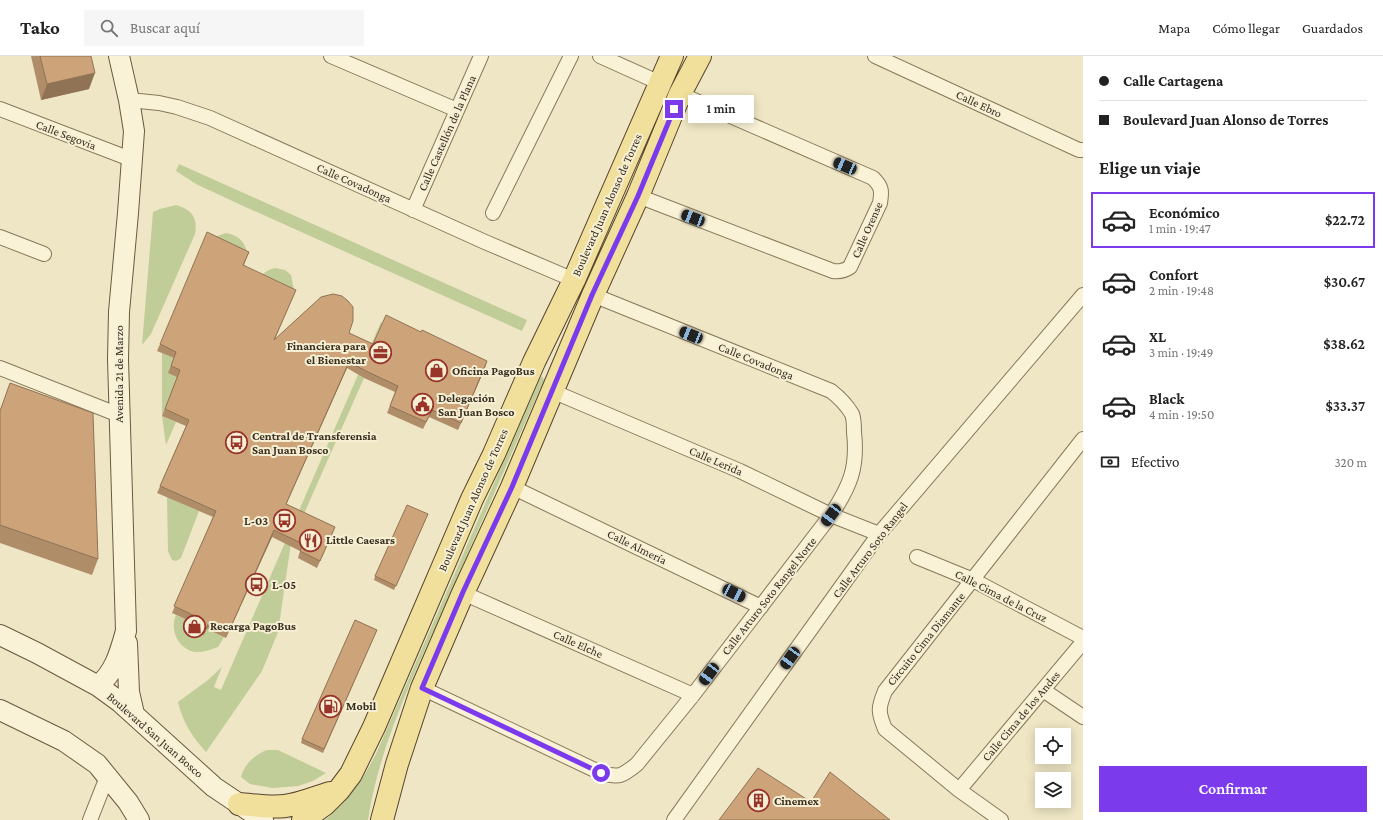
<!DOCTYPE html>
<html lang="es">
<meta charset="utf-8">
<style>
body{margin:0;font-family:"Crimson Pro",serif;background:#f6f6f6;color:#222;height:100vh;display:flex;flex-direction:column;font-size:15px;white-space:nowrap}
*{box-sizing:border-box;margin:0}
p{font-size:13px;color:#767676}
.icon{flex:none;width:22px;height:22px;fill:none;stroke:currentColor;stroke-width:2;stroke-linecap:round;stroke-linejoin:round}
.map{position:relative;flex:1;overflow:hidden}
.details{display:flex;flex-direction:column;background:#fff;width:300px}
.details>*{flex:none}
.banner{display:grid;align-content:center;height:88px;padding:0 16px;background:#fff}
.fabs{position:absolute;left:1035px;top:672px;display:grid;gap:8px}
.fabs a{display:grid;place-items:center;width:36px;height:36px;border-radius:0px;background:#fff;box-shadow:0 2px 10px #0003;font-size:20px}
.end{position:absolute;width:18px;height:18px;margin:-9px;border:5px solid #7c3aed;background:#fff;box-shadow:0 0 0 2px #fff}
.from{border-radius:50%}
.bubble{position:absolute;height:28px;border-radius:0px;background:#fff;box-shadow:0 2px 10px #0003;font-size:13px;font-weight:600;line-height:28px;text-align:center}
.car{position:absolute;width:12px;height:24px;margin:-12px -6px;border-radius:5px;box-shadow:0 0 3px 1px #0007;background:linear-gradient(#222 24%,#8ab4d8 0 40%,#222 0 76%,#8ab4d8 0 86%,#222 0)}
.banner b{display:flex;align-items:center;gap:14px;height:38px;font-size:15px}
.banner b+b{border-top:1px solid #e0e0e0}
.banner i{width:10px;height:10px;background:#222}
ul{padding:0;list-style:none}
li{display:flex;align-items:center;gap:12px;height:56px;margin:0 8px 6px;padding:0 8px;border:2px solid transparent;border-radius:0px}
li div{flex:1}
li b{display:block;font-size:15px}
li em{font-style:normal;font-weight:600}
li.current{border-color:#7c3aed}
li>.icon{width:36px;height:36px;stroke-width:1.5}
h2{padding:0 16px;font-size:18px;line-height:48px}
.pay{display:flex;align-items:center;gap:10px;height:44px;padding:0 16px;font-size:15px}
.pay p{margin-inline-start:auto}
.button{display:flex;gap:8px;margin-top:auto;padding:8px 16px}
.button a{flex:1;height:46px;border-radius:0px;background:#7c3aed;color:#fff;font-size:16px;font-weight:600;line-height:46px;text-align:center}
header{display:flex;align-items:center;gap:24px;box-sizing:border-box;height:56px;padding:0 20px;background:#fff;border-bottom:1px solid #e0e0e0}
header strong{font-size:19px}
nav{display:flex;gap:22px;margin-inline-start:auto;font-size:14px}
.search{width:280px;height:36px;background:#f6f6f6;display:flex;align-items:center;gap:10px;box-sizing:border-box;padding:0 14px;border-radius:0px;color:#767676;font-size:15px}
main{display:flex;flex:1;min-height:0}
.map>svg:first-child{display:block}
.green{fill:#c1cd98}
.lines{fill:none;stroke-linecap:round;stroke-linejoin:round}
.street-casing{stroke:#89785a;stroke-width:16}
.secondary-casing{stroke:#6b593d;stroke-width:22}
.primary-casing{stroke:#57452e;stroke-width:24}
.street{stroke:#f9f2d7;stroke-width:14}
.secondary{stroke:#f9f2d7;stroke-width:20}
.primary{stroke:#f1df9c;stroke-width:22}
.wall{fill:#b08d69}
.shaded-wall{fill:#907355}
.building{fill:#cda47a;stroke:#907355}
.route{stroke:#7c3aed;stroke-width:5}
.labels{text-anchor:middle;stroke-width:4;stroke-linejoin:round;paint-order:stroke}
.street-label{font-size:12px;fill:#392e1e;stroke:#f6efd4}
.poi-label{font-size:12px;font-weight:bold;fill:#392e1e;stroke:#f6efd4;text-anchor:start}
</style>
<header>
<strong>Tako</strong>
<div class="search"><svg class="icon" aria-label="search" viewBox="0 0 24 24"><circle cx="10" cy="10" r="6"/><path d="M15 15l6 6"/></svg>Buscar aquí</div>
<nav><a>Mapa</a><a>Cómo llegar</a><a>Guardados</a></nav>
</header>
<main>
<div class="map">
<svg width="1083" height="764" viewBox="0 0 1083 764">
<rect width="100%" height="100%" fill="#eee6c4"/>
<path class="green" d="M 179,108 L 527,264 L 522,275 L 241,149 L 196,128 L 176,115 Z
M 176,149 C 191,153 198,161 195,178 L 151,278 L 142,289 L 153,156 L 160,153 Z
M 226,177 C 239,179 248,188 247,202 L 214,181 Z
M 275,212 L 285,214 L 291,219 L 294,234 L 258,224 C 263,217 267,214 275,212 Z
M 381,266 L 383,268 L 360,320 L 364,322 L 291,487 L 278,576 L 262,615 L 206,696 C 193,682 182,665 178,646 L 208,624 L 222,611 L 214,631 L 221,634 Z
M 162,297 L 174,302 L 178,321 L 162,360 L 176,366 L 166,389 L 162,360 Z
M 542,320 L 544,324 C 510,401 476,479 442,556 C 412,623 379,691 368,764 L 325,764 C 348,745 362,725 376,698 L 540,322 Z
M 167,441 L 199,455 L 181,502 L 176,505 L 172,504 L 168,495 Z
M 176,559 L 192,566 L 204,579 L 207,573 L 224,581 L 218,591 C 210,594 204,596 196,596 C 179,594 169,574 176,559 Z
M 267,694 L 278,694 L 326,717 L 313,725 L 298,730 L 272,732 L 262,730 L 250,728 L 241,721 C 244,708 255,699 267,694 Z"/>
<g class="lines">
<defs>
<path id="street" d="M 331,0 L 457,54
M 600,0 L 660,27
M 875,0 L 1079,94 L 1083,94
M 129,44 L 159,47 L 177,51 L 210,62 L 485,186 L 574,224
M 0,53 L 133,104
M 638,140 L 833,215 C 840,216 844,215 850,211 L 880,147 C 882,135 882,131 873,122 L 680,38
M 413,154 L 481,0
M 493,157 L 571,0
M 0,181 L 44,198
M 0,312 L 119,359
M 552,335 L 740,415 L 831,459 L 879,478
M 512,431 L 761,551
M 917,501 L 973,524 L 1083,582
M 463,537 L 693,639
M 422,632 L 601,717 C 620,722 622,720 637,708 L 693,639 L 831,459 C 850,430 858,412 854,376 C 854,370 854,363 852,358 C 846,348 840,342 831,335 L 593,239
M 1043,634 L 1083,661
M 959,734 L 1083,586
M 90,764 L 107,721
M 674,764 L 879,478 L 1083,239
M 1001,764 L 959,734 L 885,673 C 878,656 878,652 885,635 L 1083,383"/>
<path id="secondary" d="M 0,579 L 37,597 L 98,630 L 120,646 L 214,731 L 263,764
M 127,587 L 129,636 L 134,658
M 98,630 C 115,616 120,596 126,575 L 118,303 L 119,256 L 128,157 L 134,75 L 129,44 L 119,0
M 0,654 L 64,685 L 97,708 L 128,746 L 139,764"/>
<path id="primary" d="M 239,748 C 254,749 270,752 285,750 C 301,748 316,741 330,737
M 303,764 L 325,748 L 339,734 L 351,718 L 374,671 L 472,443 L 494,398 L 534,306 L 574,224 L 672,0
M 382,764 L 397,708 L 422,632 L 463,537 L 512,431 L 593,239 L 638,140 L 680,38 L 700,0"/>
</defs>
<use href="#street" class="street-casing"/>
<use href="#secondary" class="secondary-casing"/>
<use href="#primary" class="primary-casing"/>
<use href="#street" class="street"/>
<use href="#secondary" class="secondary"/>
<use href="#primary" class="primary"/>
</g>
<path class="wall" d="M 31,0 L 91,0 L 89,33 L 41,44 Z
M 249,196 L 244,209 L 293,241 L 275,283 L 349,277 L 373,288 L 485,312 L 458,374 L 429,361 L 423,373 L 387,357 L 395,336 L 364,322 L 347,312 L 286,449 L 335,471 L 317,512 L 298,502 L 300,495 L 272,481 L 226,582 L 207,573 L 204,579 L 189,573 L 192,566 L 172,557 L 213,461 L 157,437 L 186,370 L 162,360 L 177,321 L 168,317 L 174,302 L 157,295 L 160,288 Z
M 0,355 L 98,503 L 92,519 L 0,487 Z
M 426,463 L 394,534 L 374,524 L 375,520 Z
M 377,574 L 323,697 L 301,687 L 302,683 Z"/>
<path class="shaded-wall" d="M 95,17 L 89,33 L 41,44 L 47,28 Z
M 487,305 L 485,312 L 458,374 L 461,367 Z
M 349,306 L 347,312 L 283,455 L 286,448 Z
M 274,474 L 272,481 L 226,582 L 229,575 Z"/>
<path class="building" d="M 40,0 L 91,0 L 95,17 L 47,28 Z
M 207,176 L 249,196 L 243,209 L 296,234 L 274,284 L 321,241 L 333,238 L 342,240 L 348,245 L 353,251 L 353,265 L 349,277 L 373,288 L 386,259 L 421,276 L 422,274 L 487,305 L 461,367 L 432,354 L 426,366 L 390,350 L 398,330 L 366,315 L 349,306 L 286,448 L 335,471 L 320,505 L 300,495 L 303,488 L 274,474 L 229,575 L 209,566 L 206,573 L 192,566 L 195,560 L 174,550 L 216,455 L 160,430 L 189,364 L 165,353 L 180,314 L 171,310 L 176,296 L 160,288 Z
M 10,327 L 93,357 L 98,503 L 0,469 L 0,355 Z
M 407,449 L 428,458 L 396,530 L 375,520 Z
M 355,564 L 377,574 L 324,693 L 302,683 Z
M 758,712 L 811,746 L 830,716 L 890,764 L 719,764 Z"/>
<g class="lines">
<path class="route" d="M 601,717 L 422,632 L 463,536 L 512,431 L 592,239 L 638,140 L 674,53"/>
</g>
<defs>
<symbol id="office-ring" viewBox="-11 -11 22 22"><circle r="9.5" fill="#f6efd4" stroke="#98342a" stroke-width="1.5"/><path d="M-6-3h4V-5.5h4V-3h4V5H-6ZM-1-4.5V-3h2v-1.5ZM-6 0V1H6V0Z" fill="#98342a"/></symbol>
<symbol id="shop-ring" viewBox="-11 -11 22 22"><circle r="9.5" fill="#f6efd4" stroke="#98342a" stroke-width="1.5"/><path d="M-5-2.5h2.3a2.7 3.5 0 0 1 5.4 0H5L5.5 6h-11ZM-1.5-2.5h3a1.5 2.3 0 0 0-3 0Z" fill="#98342a"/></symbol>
<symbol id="civic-ring" viewBox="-11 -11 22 22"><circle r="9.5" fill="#f6efd4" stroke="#98342a" stroke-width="1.5"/><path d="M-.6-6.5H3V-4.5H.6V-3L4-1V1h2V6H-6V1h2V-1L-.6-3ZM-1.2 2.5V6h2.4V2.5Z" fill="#98342a"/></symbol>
<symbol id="bus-ring" viewBox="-11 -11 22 22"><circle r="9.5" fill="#f6efd4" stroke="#98342a" stroke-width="1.5"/><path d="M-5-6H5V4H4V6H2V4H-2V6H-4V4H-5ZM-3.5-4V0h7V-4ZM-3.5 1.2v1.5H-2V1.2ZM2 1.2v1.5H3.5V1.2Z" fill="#98342a"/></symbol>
<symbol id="restaurant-ring" viewBox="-11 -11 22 22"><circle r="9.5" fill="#f6efd4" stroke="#98342a" stroke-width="1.5"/><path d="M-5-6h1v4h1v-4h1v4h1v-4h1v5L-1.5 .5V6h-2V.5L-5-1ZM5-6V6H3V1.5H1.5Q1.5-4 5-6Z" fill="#98342a"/></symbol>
<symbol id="fuel-ring" viewBox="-11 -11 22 22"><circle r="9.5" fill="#f6efd4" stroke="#98342a" stroke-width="1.5"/><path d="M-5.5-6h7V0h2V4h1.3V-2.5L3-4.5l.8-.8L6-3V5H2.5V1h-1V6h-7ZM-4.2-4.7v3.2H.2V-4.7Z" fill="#98342a"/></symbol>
<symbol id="building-ring" viewBox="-11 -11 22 22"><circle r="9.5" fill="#f6efd4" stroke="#98342a" stroke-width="1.5"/><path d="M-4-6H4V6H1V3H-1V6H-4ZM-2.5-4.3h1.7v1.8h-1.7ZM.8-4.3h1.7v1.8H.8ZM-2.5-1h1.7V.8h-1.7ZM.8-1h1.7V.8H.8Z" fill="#98342a"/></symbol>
</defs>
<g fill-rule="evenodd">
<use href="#office-ring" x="368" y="284" width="25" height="25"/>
<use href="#shop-ring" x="424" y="302" width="25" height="25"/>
<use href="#civic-ring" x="410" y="336" width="25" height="25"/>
<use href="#bus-ring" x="224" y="374" width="25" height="25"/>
<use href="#bus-ring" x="272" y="452" width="25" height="25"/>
<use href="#restaurant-ring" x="298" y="472" width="25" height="25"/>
<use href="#bus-ring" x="244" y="516" width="25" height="25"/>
<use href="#shop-ring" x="182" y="558" width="25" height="25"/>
<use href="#fuel-ring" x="318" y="638" width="25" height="25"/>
<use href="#building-ring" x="746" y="732" width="25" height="25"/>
</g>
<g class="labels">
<g class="street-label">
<text transform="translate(979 48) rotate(25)" y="4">Calle Ebro</text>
<text transform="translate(447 77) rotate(-66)" y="4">Calle Castellón de la Plana</text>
<text transform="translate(66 79) rotate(21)" y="4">Calle Segovia</text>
<text transform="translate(354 127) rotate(24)" y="4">Calle Covadonga</text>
<text transform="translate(607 149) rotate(-66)" y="4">Boulevard Juan Alonso de Torres</text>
<text transform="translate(867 174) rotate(-66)" y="4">Calle Orense</text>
<text transform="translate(756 305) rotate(22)" y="4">Calle Covadonga</text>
<text transform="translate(119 318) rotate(-90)" y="4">Avenida 21 de Marzo</text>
<text transform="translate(716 405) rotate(23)" y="4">Calle Lerida</text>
<text transform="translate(473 444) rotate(-66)" y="4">Boulevard Juan Alonso de Torres</text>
<text transform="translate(637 491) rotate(26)" y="4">Calle Almería</text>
<text transform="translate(870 494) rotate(-53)" y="4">Calle Arturo Soto Rangel</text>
<text transform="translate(769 540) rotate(-52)" y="4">Calle Arturo Soto Rangel Norte</text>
<text transform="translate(1001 540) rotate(27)" y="4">Calle Cima de la Cruz</text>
<text transform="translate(926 583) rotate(-51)" y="4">Circuito Cima Diamante</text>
<text transform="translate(578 588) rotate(24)" y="4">Calle Elche</text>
<text transform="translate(1021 660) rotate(-50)" y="4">Calle Cima de los Andes</text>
<text transform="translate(155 679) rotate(41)" y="4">Boulevard San Juan Bosco</text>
</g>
<g class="poi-label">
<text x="366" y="294" text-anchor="end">Financiera para<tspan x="366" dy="14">el Bienestar</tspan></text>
<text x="452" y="319">Oficina PagoBus</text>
<text x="438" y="346">Delegación<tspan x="438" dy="14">San Juan Bosco</tspan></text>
<text x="252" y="384">Central de Transferensia<tspan x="252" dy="14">San Juan Bosco</tspan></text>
<text x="268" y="469" text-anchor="end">L-03</text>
<text x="326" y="488">Little Caesars</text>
<text x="272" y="533">L-05</text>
<text x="210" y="574">Recarga PagoBus</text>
<text x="346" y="654">Mobil</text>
<text x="774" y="749">Cinemex</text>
</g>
</g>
</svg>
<div class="fabs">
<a><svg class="icon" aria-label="locate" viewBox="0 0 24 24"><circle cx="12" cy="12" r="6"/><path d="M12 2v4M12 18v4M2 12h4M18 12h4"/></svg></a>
<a><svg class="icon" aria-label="layers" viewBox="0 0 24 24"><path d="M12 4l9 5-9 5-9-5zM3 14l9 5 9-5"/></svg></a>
</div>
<i class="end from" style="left:601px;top:717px"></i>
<i class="end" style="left:674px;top:53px"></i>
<div class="bubble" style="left:688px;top:39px;width:66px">1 min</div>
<i class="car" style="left:845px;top:110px;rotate:293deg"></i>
<i class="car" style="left:693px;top:162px;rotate:291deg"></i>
<i class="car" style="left:691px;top:279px;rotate:292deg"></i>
<i class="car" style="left:831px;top:459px;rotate:217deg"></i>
<i class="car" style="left:734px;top:537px;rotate:116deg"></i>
<i class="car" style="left:790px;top:602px;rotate:216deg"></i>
<i class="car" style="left:709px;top:618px;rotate:217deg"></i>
</div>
<section class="details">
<div class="banner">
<b><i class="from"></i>Calle Cartagena</b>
<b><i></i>Boulevard Juan Alonso de Torres</b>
</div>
<h2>Elige un viaje</h2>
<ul>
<li class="current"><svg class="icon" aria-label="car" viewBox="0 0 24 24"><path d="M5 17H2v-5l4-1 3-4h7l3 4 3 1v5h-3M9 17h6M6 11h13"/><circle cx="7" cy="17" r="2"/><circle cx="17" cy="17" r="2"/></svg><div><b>Económico</b><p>1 min · 19:47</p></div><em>$22.72</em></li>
<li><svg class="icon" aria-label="car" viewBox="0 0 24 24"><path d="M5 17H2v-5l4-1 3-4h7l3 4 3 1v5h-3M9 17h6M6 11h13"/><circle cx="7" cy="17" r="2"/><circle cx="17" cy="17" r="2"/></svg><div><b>Confort</b><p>2 min · 19:48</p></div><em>$30.67</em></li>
<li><svg class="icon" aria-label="car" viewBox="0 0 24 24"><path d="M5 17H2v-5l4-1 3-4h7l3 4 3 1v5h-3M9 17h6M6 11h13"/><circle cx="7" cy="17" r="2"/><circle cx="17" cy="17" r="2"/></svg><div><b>XL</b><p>3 min · 19:49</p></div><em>$38.62</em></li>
<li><svg class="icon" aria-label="car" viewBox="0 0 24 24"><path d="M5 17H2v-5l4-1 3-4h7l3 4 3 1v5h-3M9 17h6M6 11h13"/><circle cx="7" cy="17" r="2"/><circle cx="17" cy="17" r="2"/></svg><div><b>Black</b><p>4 min · 19:50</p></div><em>$33.37</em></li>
</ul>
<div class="pay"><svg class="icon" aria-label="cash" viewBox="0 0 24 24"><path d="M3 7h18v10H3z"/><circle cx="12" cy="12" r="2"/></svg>Efectivo<p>320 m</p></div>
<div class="button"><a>Confirmar</a></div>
</section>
</main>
